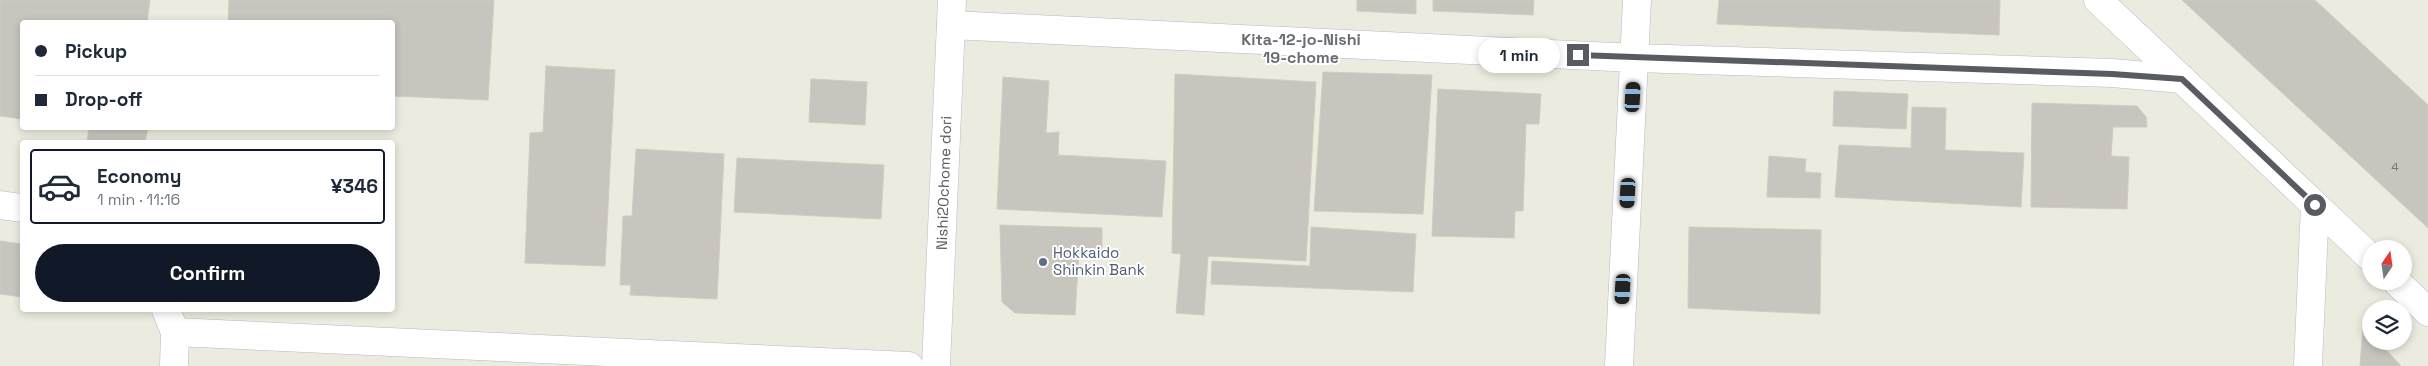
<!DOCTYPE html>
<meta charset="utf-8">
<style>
body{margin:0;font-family:"Space Grotesk",sans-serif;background:#f2f2f3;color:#1f2937;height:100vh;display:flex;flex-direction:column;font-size:19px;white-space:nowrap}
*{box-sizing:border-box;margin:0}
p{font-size:16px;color:#747a83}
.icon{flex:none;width:28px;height:28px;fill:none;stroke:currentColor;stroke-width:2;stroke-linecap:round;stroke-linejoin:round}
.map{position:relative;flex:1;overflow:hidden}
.panel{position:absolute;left:20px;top:140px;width:375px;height:172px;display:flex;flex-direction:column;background:#fff;border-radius:5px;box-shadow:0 2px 8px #0003}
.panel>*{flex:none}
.top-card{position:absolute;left:20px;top:20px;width:375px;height:110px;border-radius:5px;box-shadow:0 2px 8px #0003;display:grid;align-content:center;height:110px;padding:0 15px;background:#fff}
.needle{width:32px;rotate:13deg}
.controls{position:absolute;left:2362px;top:240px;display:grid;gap:10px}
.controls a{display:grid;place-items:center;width:50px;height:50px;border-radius:50%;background:#fff;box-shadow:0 2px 8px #0003;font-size:25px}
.end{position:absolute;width:22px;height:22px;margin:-11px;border:6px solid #585b61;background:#fff;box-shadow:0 0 0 2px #fff}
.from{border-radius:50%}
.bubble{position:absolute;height:35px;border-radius:18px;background:#fff;box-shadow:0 2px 8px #0003;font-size:16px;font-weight:700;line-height:35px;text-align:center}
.car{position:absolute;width:15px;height:30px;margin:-15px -8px;border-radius:6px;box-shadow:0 0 4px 1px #0007;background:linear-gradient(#222 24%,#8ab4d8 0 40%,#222 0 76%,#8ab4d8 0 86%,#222 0)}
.top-card b{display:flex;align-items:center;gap:18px;height:48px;font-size:19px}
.top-card b+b{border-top:1px solid #e0e1e3}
.top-card i{width:12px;height:12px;background:#1f2937}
ul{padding:9px 0 0;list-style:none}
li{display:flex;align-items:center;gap:15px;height:75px;margin:0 10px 8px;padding:0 5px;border:2px solid transparent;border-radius:5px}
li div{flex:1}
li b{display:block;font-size:19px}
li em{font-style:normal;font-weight:700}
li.active{border-color:#111827}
li>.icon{width:45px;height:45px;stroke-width:1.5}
.primary-button{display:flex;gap:10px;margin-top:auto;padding:10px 15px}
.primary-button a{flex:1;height:58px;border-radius:30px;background:#111827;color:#fff;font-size:20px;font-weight:700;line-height:58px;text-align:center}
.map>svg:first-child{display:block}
.building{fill:#c7c5bd;stroke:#d0cdbe}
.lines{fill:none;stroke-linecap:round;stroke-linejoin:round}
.street-casing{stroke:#b7b9bf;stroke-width:29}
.secondary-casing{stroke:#babcc4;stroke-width:29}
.street{stroke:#fff;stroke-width:28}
.secondary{stroke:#fff;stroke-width:28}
.route{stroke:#585b61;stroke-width:6}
.service-dot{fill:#5c6f8a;stroke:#fff;stroke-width:2}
.labels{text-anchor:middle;stroke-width:4;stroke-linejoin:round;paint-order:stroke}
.number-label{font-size:12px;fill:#747678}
.street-label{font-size:15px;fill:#585b61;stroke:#fff}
.service-label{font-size:15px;fill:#4e5e75;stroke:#fff;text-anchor:start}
.neighbourhood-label{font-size:16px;font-weight:bold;fill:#696d73;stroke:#fff}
</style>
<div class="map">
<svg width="2428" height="366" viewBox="0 0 2428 366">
<rect width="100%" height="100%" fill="#ecebdf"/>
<path class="building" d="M 0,0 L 150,0 L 147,22 L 22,22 L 22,119 L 0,116 Z
M 229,0 L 494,0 L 488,100 L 392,96 L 392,22 L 228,22 Z
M 1357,0 L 1416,0 L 1416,14 L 1357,11 Z
M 1433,0 L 1534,0 L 1533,15 L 1433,11 Z
M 1719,0 L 2000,0 L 1999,35 L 1717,24 Z
M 2182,0 L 2315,0 L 2428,105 L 2428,228 Z
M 546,66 L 615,70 L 605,266 L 525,263 L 530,133 L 543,132 Z
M 1323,72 L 1432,75 L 1423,214 L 1314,211 Z
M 1175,74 L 1316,82 L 1306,261 L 1208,256 L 1204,315 L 1176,313 L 1181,254 L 1172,253 Z
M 1003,77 L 1049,81 L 1046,133 L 1059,132 L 1058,155 L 1166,161 L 1162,217 L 997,209 Z
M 811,79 L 867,82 L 865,125 L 809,122 Z
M 1438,89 L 1541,94 L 1539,124 L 1526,124 L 1523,211 L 1515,211 L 1514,238 L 1432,236 Z
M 1834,91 L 1908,94 L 1906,129 L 1833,126 Z
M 2032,103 L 2137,106 L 2146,117 L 2147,127 L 2113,127 L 2111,156 L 2129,157 L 2127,209 L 2031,207 Z
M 1912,107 L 1946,108 L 1945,150 L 2024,153 L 2021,207 L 1835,197 L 1839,145 L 1911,148 Z
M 82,128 L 148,128 L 145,142 L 87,142 L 89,128 Z
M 636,149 L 724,154 L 717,299 L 630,295 L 631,285 L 620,285 L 623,216 L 632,216 Z
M 1769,156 L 1806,159 L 1805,172 L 1821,173 L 1820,198 L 1767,197 Z
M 737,158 L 884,165 L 881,219 L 734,212 Z
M 1000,225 L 1102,228 L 1102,255 L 1079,253 L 1075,315 L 1015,313 L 1002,302 Z
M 1311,227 L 1416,234 L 1413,292 L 1211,284 L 1212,261 L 1310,266 Z
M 1689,227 L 1821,230 L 1820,314 L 1688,308 Z
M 0,241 L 22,244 L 22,297 L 0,294 Z
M 2363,325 L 2371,334 L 2371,341 L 2378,341 L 2401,366 L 2360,366 Z"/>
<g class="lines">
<defs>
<path id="street" d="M 951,25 L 1635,58 L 2112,73 L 2182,79
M 0,205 L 22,208
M 166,310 L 175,332 L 174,366
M 175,332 L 909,366
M 1619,366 L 1637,0"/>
<path id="secondary" d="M 2098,0 L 2371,258
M 2396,281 L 2428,312
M 936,366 L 952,0
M 2308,366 L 2315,205"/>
</defs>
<use href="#street" class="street-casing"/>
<use href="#secondary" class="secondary-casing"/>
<use href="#street" class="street"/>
<use href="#secondary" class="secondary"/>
</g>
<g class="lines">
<path class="route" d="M 1578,55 L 2112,74 L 2182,79 L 2315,205"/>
</g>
<circle class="service-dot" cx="1043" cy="262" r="5"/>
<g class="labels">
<g class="number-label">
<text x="2395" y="171">4</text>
</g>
<g class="street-label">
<text transform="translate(944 183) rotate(-88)" y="5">Nishi20chome dori</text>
</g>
<g class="service-label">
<text x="1053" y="258">Hokkaido<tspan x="1053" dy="17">Shinkin Bank</tspan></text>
</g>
<g class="neighbourhood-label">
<text x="1301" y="45">Kita-12-jo-Nishi<tspan x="1301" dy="18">19-chome</tspan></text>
</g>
</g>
</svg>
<div class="controls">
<a><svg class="needle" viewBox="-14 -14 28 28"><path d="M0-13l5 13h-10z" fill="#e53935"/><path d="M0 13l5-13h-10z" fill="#747a83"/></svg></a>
<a><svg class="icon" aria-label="layers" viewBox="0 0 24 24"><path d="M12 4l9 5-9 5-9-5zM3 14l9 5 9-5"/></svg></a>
</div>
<i class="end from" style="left:2315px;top:205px"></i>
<i class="end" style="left:1578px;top:55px"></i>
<div class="bubble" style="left:1478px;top:38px;width:82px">1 min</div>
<i class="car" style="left:1633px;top:97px;rotate:3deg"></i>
<i class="car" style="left:1628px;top:193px;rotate:183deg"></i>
<i class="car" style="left:1623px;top:289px;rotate:183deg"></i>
<div class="top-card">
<b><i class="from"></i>Pickup</b>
<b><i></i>Drop-off</b>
</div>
<section class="panel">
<ul>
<li class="active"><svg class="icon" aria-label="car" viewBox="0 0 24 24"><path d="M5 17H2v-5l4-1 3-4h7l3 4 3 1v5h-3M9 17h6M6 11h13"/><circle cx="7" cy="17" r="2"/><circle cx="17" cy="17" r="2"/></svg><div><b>Economy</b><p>1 min · 11:16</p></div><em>¥346</em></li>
</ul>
<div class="primary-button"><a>Confirm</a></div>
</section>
</div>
